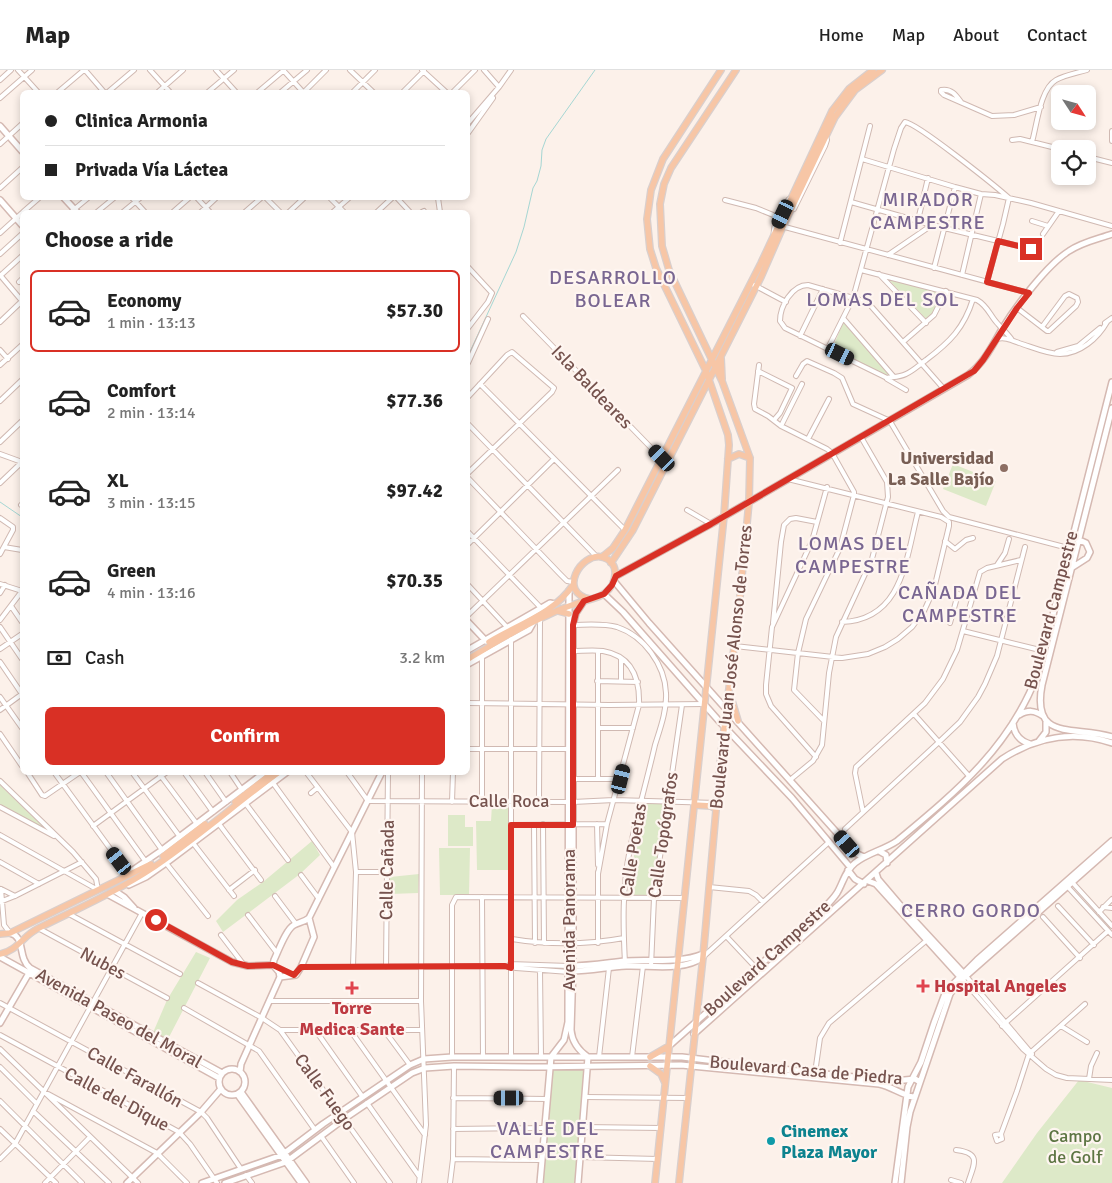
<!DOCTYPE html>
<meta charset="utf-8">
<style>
body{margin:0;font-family:Signika,sans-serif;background:#f2f2f2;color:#222;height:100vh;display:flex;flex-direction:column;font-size:19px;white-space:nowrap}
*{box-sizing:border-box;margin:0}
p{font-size:16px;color:#767676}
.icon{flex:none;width:28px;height:28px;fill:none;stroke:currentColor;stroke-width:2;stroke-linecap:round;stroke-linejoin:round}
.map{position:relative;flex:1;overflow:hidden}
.sheet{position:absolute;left:20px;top:140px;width:450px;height:565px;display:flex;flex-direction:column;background:#fff;border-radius:8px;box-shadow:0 2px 8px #0003}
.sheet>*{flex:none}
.top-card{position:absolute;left:20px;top:20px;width:450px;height:110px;border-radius:8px;box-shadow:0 2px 8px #0003;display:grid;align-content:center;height:110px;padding:0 25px;background:#fff}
.needle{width:32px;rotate:126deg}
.controls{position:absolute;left:1051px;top:15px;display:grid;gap:10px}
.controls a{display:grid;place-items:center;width:45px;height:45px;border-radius:8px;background:#fff;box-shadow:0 2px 8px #0003;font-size:25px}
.end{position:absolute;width:22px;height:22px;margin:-11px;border:6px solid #d93025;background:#fff;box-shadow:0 0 0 2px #fff}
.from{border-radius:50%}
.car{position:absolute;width:15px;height:30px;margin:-15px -8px;border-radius:6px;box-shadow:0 0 4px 1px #0007;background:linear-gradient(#222 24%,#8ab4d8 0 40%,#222 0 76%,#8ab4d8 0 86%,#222 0)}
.top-card b{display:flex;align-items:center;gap:18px;height:48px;font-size:19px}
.top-card b+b{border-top:1px solid #e0e0e0}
.top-card i{width:12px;height:12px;background:#222}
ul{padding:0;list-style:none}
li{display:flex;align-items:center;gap:15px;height:82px;margin:0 10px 8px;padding:0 15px;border:2px solid transparent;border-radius:8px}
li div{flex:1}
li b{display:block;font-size:19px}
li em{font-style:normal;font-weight:800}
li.selected{border-color:#d93025}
li>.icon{width:45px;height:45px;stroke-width:1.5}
h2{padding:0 25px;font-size:22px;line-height:60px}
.pay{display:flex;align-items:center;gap:12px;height:55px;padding:0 25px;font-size:19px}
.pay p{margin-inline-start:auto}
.action{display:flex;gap:10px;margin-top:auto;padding:10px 25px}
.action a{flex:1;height:58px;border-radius:8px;background:#d93025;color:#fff;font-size:20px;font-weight:800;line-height:58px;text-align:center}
header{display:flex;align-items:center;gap:30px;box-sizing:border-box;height:70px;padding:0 25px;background:#fff;border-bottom:1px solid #e0e0e0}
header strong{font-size:24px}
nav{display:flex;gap:28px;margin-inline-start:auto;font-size:18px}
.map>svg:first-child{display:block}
.green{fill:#dde9c8}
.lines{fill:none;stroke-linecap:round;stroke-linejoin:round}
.stream{stroke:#a5d6d3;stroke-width:1}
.street-casing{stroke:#d0b9b2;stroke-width:6}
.secondary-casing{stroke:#d5b9b2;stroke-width:8}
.primary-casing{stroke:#d9cfcd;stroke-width:8}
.street{stroke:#fff;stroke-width:4}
.secondary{stroke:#fff;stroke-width:5}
.primary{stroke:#f7c6a6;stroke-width:5.5}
.route{stroke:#d93025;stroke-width:6}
.education-dot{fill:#8d6e63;stroke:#fef5f0;stroke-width:2}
.health-dot{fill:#e0444e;stroke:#fef5f0;stroke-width:2}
.culture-dot{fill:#0f9aa8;stroke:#fef5f0;stroke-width:2}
.labels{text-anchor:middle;stroke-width:4.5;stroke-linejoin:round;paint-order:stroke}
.street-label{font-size:18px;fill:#76534e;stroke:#fef5f0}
.education-label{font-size:18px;font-weight:bold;fill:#785e54;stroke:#fef5f0;text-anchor:end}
.health-label{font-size:18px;font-weight:bold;fill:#be3a42;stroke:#fef5f0;text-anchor:start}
.culture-label{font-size:18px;font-weight:bold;fill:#0d838f;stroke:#fef5f0;text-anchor:start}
.park-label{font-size:18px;fill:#5d7543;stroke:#fef5f0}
.quarter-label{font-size:20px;letter-spacing:1px;fill:#796691;stroke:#fef5f0}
</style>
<header>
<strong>Map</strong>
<nav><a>Home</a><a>Map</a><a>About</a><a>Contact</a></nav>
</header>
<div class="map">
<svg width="1112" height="1113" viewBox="0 0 1112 1113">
<rect width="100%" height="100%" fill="#fcf1ea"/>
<path class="green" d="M 887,208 L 943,222 L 934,243 L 927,250 Z
M 844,251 L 889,304 L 886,306 L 832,279 Z
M 953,394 L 996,411 L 986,436 L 943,419 Z
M 0,715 L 50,763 L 0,738 Z
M 666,733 L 652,825 L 628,825 L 642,734 Z
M 492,734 L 508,734 L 508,800 L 477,800 L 476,751 L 491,751 Z
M 448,745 L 465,745 L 465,757 L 473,757 L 473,776 L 448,776 Z
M 312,771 L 320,785 L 300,804 L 223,862 L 216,851 L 237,830 L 263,812 Z
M 439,778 L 470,778 L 469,825 L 440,825 Z
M 419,804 L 418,823 L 390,824 L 390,807 Z
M 196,882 L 210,888 L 167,971 L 152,965 L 167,930 Z
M 551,999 L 586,999 L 578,1113 L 543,1113 Z
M 1079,1010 L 1112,1018 L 1112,1113 L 1002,1113 L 1037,1063 Z"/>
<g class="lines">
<path class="stream" d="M 468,286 L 516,182 L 524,157 L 533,118 L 537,111 L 541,96 L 542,80 L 546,69 L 595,0
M 0,432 L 22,447"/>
<defs>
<path id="street" d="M 18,0 L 38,22
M 85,0 L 104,22
M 150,0 L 170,22
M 216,0 L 236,22
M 283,0 L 303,22
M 350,0 L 373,22
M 422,0 L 446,22
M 484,0 L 499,17
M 0,10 L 11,0
M 58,22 L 84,0
M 108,22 L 134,0
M 158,22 L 183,0
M 208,22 L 234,0
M 258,22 L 284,0
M 281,22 L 307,0
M 304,22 L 326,0
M 353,22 L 375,0
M 403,22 L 424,1
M 453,22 L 475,0
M 0,28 L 32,0
M 961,32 C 956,25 951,18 941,20 L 941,22 L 944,25 L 992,46 L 1014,45 L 1041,37
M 468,53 L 499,17 L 511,0
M 1112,61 L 1112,71
M 468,63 L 493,28
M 1012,70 L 1020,69 L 1060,79
M 1032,72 C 1037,55 1040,19 1056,10 C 1065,5 1077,3 1087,0
M 0,74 L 22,54
M 1088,87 L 1112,93
M 862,89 L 955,117 L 981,124 L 995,125 L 1031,133 L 1112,156
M 0,118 L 22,98
M 132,128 L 145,142
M 197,128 L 210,142
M 266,128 L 280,142
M 330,128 L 344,142
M 397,128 L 410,142
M 438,128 L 440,142
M 725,130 L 756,138 L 778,147
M 851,132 L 932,155 L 1031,179
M 794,139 L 825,76 L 827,70 L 826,67
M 23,142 L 39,128
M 71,142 L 88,128
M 97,142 L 114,128
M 123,142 L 140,128
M 173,142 L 189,128
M 201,142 L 216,128
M 245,142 L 261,128
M 289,142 L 304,128
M 333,142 L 349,128
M 377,142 L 392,128
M 422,142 L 424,141
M 918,150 L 928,108
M 1032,151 L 1048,156
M 785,157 L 1029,223
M 0,163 L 22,143
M 1043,164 L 1059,141
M 774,165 C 772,156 784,131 792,127
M 840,173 L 870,56
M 0,184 L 22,164
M 888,185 L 932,155
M 468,197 L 492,223 L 488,232 L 468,258
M 934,198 L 955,117
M 861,200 L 977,230 C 988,236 990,246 998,254 C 1003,260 1008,264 1012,270
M 879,204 L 926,253
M 0,205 L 22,231
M 962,205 L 981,124
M 0,206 L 22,186
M 19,212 L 22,209
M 754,215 L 786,232
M 1017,238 L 1047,261 L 1049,261 L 1076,236 L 1078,232 L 1077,228 L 1069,224 L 1065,226 L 1042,257
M 523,246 L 662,389
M 843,248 L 894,307
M 0,252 L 22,231
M 1105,253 L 1112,248
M 800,266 L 823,219
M 997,269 C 1005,267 1011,270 1019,273 C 1032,277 1047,284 1060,284 C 1080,284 1098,268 1107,252
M 903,272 L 934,245 L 946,221
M 828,278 L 853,228 L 894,79 L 901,58 L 905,52 C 917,53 994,115 1009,128 L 1003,154 L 987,212
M 0,280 L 8,289
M 1057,282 L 1078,276 L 1100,258
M 468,293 L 488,249
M 0,295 L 22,275
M 759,295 L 754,334 L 755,339 L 768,346 L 781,356 L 827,379 L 832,383 L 854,422 L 854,425 L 840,478 L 806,549 L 798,583 L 794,620 L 824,651
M 758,301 L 792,318 L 780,343 L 774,350
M 796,306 L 803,294 L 807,291 L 834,303 L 842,308 L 853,334 L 888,350 L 891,353 L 943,441 L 949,447 L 1072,479
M 887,309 L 906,320
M 480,314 L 625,460
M 944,319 L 870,235 L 860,230 L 808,215 C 792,215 780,236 780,251 L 785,258 L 887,308 C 893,307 900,307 906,304 C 913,301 919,295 926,290 C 950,272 964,258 973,229
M 468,327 L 507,285 L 512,282 L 554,318 L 552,322 L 468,403
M 0,331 L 22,310
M 468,354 L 597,487
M 781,356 L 802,314
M 808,369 L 829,329
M 0,372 L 22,351
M 0,384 L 22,392
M 468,408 L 560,504 L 567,511 L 573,512
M 0,413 L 22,392
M 21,435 L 22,434
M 687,440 L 711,454
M 0,448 L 13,457 L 13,460 L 0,484
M 468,462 L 541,538
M 945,471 L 955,479 L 966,470 L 973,468
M 468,474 L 554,389
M 4,477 L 22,480
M 997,495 L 1005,483 L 1009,469
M 0,514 L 22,521
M 468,515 L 507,557
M 0,523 L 5,515
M 11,536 L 22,552
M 468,545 L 618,400
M 0,550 L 22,521
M 842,552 C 903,550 906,488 918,442
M 773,553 L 781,472 L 784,455 L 790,449 L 796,448 L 817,452
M 950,553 L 958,524 L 972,527
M 571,555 C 586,555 602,553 617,557 C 644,566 665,595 666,623 C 667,640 660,659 655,675 C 647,710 637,744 630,779 C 622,817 623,855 625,893
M 0,557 L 22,589
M 963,561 L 1044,581
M 735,576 L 842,588 L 868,584 L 885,577 L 898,569 L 912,557 L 924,541 L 934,519 L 949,456 L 949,452 L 941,447 L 788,409
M 0,579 L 22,564
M 572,581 C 582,581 593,580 603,581 C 632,586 640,609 639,635 L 607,754 L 598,804
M 598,581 L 598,709
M 482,585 L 482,731
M 0,592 L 22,624
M 597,611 L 638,612
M 621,611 L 621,589
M 0,627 L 22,658
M 468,633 L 609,635 L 705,634
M 0,640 L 22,624
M 914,644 L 969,706
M 598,658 L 633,658
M 0,664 L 22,696
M 468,679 L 570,679
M 816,687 L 771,636 L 766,624 L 766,615 L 772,557 L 812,471 L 827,417
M 27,702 L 42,725 L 45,726 L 80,702
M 54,702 L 128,803
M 81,702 L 146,792
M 106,702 L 162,780
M 132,702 L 180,767
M 158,702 L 197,754
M 184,702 L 213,742
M 205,702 L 226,732
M 230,702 L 242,720
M 306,702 L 352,762 L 356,802 L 353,896
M 347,702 L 368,731 L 573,732 L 614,730 L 716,733
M 571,709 L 621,709
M 790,710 L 813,691 L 822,675 L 829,603 L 836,567 L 872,489 L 888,427 L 887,412 L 861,367
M 0,711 L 73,782 L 96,809 L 98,820
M 273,713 L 334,797
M 311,723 L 317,718
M 539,731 L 540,549
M 452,732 L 453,702
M 246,734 L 288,790
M 0,737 L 54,766
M 863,742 L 855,703 L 856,697 L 925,633 L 943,609 L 957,580 L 980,502 L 987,498 L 1021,490
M 219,754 L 261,810
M 543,754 L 544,873
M 597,754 L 598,795
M 511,755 L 607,754
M 534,755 L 535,873
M 93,756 L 167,702
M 845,759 L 939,672 L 960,652 L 978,627 L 985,614 L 997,586 L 1025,477
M 0,765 L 98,820
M 193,773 L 234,826
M 0,792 L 39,814
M 166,793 L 208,846
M 356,802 L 386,802
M 598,802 L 598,873
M 301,805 L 319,829
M 1072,812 L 1112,856
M 1066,815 L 1112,865
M 709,817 L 749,821 L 756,825 L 763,832
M 1,819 L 4,855 L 10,863
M 1,819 L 15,826
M 229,820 L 255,800
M 275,826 L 296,854
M 482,827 L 483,987
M 0,832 L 15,826 L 82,792
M 1058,836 L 1094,875
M 1103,837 L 1112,838
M 1099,842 L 1112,829
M 69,844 L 180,904
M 248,845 L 277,883
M 1043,847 L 1080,888
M 38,858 L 167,928
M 221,865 L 244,895
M 726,866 L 757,899
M 512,869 C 549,875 586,875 624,868
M 703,887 L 829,772
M 510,894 L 569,896
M 651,896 L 654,828 L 682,635
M 301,897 L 505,896 L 516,898 L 569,902
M 386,897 L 388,702
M 540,900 L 541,987
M 966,906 L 1032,984
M 963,910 L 1023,979 L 1046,999 L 1056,1005 L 1067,1008 L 1112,1010
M 198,913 L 262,948 L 280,960 L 390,1113
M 270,931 L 421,931
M 0,933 L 201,1042 L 207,1048 L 241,1099
M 184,938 L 259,981 L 315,1060
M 1002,956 L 1108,861
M 1061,956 L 1087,972
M 280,960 L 422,960
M 350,960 L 425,1065
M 384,960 L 410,995
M 316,961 L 362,1026
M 0,965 L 179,1062 L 190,1074 L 217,1113
M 0,979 L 138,1113
M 452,987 L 452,835 L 456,827 L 685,828
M 511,987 L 511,569
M 599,987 L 609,898
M 632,987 L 643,896
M 0,997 L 37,1034
M 815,1003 L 820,968 L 829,953 L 927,870
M 1089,1009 L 1091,996 L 1097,983
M 48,1024 L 157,1083 L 187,1113
M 585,1027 L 688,1028
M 453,1028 L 547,1029
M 0,1031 L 82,1113
M 367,1033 L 419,1106
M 33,1041 L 109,1113
M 583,1057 L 661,1058
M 0,1059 L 56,1113
M 453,1059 L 544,1058
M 1001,1064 L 995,1065 L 997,1071 L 1002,1069 L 1001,1064 L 1017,1021 L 1029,984 L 1085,934
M 321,1066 L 354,1113
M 956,1080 C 982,1083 974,1094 968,1113
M 580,1087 L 658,1089
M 0,1089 L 15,1074 L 142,843
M 453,1089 L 541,1090
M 246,1105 L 252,1113
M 951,1110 L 961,1113
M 45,1113 L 90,1067
M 419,1113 L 426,1055 L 421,931 L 422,702
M 450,1113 L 453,1089 L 454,996"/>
<path id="secondary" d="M 0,56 L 22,81
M 64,128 L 77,142
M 0,130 L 22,155
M 1112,338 L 1042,615 C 1031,673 1076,655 1112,667
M 1073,497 L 1087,488 L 1090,482 L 1086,473 L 1077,469
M 616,506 L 711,454 L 968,305 C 984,293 992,276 1002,259 C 1016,236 1047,195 1069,181 C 1082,172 1098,169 1112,164
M 614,511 L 649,553 L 855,783 L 864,787
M 604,524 L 623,542 L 719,651 L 792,728 L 850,797
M 584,531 L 576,543 L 573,555 L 573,896 L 571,960 C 572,972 578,980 588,987
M 468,552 L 486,571
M 468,580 L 550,533 L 555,534
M 468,594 L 529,560 L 534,551
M 1019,645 C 1028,640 1034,640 1043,646
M 1013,653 C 1014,664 1020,671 1030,674
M 1039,671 L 1046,662 L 1046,652
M 879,781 L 886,785 L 887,793
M 133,800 L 162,780 L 265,702
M 848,800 L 855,809 L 864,814
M 876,803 L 878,809 L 901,836 L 964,904
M 868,811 L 876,814 L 962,909
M 129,815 L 146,807 L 166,793 L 287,702
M 115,821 L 124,827 L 134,838
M 109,825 L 232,892 L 248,896 L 273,895
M 10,863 C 26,867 17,887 30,898 L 222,1003
M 0,887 L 219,1008
M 273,895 L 274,890 C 278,882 286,859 294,855 C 300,852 304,852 309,848 L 382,702
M 570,896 C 589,896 606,893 625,891 C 651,889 678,894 703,884
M 572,901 C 590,901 608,897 626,896 C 650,895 683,902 703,887
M 280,907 L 296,905 L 301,897 L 314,867 L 309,848
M 953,919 L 961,917 L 969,917
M 0,953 L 29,903
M 694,964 L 1002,689 C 1036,667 1074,660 1112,673
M 669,976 L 824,838 C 829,833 833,829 837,823 C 843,813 845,801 855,793 C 867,783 884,780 897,771 C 956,722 1012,676 1039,600 L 1112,312
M219 1012a13 13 0 1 1 26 0a13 13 0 1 1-26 0Z
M 240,1002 L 241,994 L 280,907 L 279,902 L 273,895
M 241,1022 L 306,1113
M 238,1025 L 301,1113
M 127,1113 L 201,1042 L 220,1020
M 202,1113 L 282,1085 L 323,1054 L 410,995 L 424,989 L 452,987 L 682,987 L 815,1003 L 894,1011 L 915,1009 L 920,1012
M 225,1113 L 286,1092 L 344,1049 L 412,1003 L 425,998 L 454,996 L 530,997 L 681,995 L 879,1014 C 891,1016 905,1027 915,1027
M 540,1113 L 551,987 L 564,970 L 568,952 L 569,521
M 578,1113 L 588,987
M 895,1113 L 908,1017 L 921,992 L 934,953 L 946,921 L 977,890 L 1112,771
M 901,1113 L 907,1057 L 910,1042 L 950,924 L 957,914 L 1112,777"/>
<path id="primary" d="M 721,288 L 722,309
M 728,389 L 739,384 L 750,388
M 602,487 L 613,478 L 625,460 L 761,193 L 832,41 L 849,19 L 873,0
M 611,493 L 633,460 L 761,207 L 785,152 L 835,47 L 855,20 L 882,0
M 558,541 L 569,544
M 489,572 C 517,555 555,543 573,515
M 468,589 C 494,574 520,557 548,545 C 559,539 572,535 584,531 C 591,529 599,528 605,523 C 617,514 621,492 602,487 C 581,482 557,523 590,529
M 730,624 L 738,651
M 235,732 L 271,704
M 694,735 L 711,736 L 716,739
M 163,786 L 205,754
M 0,864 L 10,863 L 151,794
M 0,884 C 17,881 23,866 37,859 C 74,840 113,824 148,801 C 194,771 235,734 279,702
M 650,987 L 669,976
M 650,996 L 661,1004 L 665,1013
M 655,1113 L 724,446 L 729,375 L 728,365 L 706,301 L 656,198 L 650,179 L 647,149 L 651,120 L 663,89 L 721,0
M 679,1113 L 703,887 L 721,684 L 739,537 L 749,432 L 750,388 L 722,311 L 669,200 L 662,176 L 660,134 L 664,114 L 671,98 L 736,0"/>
</defs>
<use href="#street" class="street-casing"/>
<use href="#secondary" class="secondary-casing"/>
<use href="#primary" class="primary-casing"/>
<use href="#street" class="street"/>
<use href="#secondary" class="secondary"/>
<use href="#primary" class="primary"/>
</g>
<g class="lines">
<path class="route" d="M 156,850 L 232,892 L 248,896 L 273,895 L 294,905 L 301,897 L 505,896 L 511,898 L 511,755 L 573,755 L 573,555 L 576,543 L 584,531 L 604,524 L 612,515 L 616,506 L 711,454 L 974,301 L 983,290 L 1017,238 L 1029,223 L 987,212 L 998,171 L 1031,179"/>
</g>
<circle class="education-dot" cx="1004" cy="398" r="5"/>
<g class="health-dot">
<path d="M920.5 908.5h5v5h5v5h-5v5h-5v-5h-5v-5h5z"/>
<path d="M349.5 910.5h5v5h5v5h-5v5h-5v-5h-5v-5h5z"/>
</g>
<circle class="culture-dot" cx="771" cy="1071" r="5"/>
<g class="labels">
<g class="street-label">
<text transform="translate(592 317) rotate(46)" y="6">Isla Baldeares</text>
<text transform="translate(1051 540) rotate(-75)" y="6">Boulevard Campestre</text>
<text transform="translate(731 597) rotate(-84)" y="6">Boulevard Juan José Alonso de Torres</text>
<text x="509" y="737">Calle Roca</text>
<text transform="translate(663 765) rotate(-82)" y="6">Calle Topógrafos</text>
<text transform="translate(633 780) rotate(-81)" y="6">Calle Poetas</text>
<text transform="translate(387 800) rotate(-89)" y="6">Calle Cañada</text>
<text transform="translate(569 850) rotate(-90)" y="6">Avenida Panorama</text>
<text transform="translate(767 888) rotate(-42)" y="6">Boulevard Campestre</text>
<text transform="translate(103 893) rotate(28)" y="6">Nubes</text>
<text transform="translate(119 948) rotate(29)" y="6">Avenida Paseo del Moral</text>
<text transform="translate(806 1000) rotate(5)" y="6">Boulevard Casa de Piedra</text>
<text transform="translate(135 1007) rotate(29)" y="6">Calle Farallón</text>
<text transform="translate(325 1022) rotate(54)" y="6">Calle Fuego</text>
<text transform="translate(117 1029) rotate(28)" y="6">Calle del Dique</text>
</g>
<g class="education-label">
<text x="994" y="394">Universidad<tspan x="994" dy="21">La Salle Bajío</tspan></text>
</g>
<g class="health-label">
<text x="934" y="922">Hospital Angeles</text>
<text x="352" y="944" text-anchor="middle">Torre<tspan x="352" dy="21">Medica Sante</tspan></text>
</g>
<g class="culture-label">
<text x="781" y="1067">Cinemex<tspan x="781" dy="21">Plaza Mayor</tspan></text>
</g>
<g class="park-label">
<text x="1075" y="1072">Campo<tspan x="1075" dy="21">de Golf</tspan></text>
</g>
<g class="quarter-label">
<text x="928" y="136">MIRADOR<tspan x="928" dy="23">CAMPESTRE</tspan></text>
<text x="613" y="214">DESARROLLO<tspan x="613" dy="23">BOLEAR</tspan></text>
<text x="883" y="236">LOMAS DEL SOL</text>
<text x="853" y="480">LOMAS DEL<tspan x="853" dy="23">CAMPESTRE</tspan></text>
<text x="960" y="529">CAÑADA DEL<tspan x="960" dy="23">CAMPESTRE</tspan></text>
<text x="971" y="847">CERRO GORDO</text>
<text x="548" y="1065">VALLE DEL<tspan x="548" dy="23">CAMPESTRE</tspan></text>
</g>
</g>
</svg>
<div class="controls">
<a><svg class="needle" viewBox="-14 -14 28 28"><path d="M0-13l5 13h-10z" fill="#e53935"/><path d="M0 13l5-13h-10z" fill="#767676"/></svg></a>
<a><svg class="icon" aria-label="locate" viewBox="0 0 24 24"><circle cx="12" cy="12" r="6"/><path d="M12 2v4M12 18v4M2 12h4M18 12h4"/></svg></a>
</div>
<i class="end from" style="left:156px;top:850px"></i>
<i class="end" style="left:1031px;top:179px"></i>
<i class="car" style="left:783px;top:144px;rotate:205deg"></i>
<i class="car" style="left:840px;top:284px;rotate:116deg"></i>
<i class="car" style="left:662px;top:388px;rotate:316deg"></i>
<i class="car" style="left:621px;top:709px;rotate:14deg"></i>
<i class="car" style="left:847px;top:774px;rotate:319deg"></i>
<i class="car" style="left:119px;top:791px;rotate:323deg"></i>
<i class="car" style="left:509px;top:1028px;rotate:270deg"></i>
<div class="top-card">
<b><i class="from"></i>Clinica Armonia</b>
<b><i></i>Privada Vía Láctea</b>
</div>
<section class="sheet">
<h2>Choose a ride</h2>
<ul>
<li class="selected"><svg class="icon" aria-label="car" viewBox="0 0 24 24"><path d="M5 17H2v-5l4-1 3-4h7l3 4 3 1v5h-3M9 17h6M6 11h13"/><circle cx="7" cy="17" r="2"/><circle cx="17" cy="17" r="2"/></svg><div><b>Economy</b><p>1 min · 13:13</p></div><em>$57.30</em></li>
<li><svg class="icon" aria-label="car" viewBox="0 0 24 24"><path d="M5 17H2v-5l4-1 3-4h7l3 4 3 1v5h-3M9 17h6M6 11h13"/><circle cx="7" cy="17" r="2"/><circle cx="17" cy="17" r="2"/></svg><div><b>Comfort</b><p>2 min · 13:14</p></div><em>$77.36</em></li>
<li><svg class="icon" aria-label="car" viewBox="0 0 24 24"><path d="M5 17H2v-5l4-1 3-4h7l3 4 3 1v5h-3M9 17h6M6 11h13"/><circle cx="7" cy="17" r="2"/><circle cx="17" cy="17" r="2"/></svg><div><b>XL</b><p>3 min · 13:15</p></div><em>$97.42</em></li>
<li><svg class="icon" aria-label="car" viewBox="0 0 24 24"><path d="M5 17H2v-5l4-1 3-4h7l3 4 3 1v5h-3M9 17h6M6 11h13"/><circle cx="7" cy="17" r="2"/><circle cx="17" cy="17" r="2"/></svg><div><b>Green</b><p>4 min · 13:16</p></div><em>$70.35</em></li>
</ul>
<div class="pay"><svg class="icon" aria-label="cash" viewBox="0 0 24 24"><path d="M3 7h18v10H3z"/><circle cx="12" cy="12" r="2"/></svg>Cash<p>3.2 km</p></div>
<div class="action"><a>Confirm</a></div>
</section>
</div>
